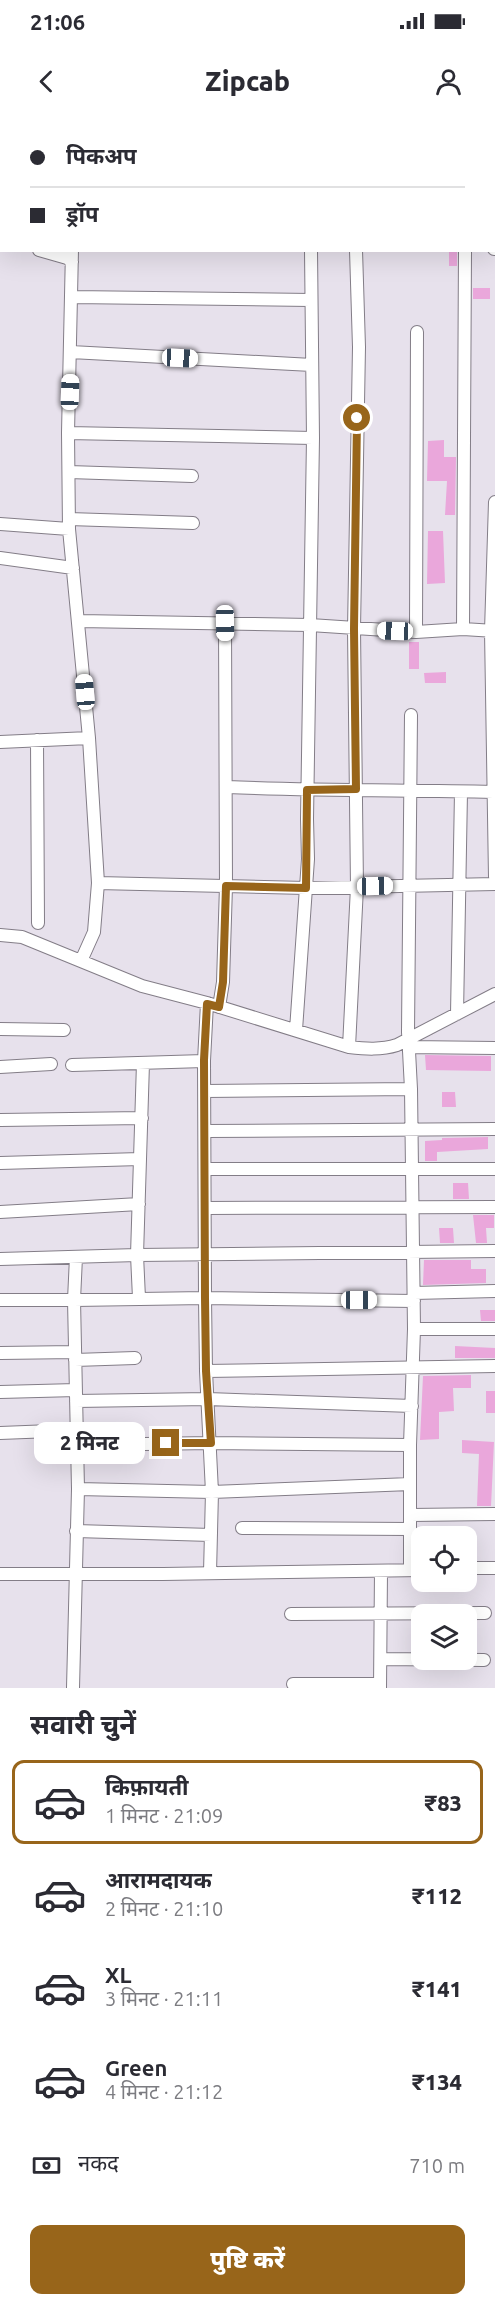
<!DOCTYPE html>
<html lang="hi">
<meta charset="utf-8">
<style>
body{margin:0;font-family:Ubuntu,"Noto Sans Devanagari",sans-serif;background:#f2f2f3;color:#2b2b33;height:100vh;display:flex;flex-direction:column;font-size:22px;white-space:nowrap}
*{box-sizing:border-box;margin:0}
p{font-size:20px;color:#7c7c81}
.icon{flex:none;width:33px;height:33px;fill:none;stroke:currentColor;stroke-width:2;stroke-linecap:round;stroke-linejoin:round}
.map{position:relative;height:1568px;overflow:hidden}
.drawer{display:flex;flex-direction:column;background:#fff;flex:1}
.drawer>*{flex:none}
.hud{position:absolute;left:0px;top:0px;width:495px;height:132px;box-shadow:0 6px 24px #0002;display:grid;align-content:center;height:132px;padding:0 30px;background:#fff}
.fabs{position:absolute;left:411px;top:1406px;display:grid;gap:12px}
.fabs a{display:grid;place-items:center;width:66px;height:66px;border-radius:12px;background:#fff;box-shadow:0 6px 24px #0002;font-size:30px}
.end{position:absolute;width:27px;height:27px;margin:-14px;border:8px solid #98651a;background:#fff;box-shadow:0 0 0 3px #fff}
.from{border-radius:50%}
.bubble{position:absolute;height:42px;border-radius:12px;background:#fff;box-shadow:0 6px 24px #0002;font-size:20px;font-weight:800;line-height:42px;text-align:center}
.car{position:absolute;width:18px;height:36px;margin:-18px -9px;border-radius:8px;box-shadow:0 0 4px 2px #0007;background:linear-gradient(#fff 24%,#345 0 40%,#fff 0 76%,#345 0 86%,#fff 0)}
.hud b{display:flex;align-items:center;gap:21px;height:57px;font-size:22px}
.hud b+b{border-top:2px solid #e1e1e2}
.hud i{width:15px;height:15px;background:#2b2b33}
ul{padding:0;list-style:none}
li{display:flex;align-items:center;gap:18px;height:84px;margin:0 12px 9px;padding:0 18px;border:3px solid transparent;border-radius:12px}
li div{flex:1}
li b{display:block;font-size:22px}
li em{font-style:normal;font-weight:800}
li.selected{border-color:#98651a}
li>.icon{width:54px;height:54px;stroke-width:1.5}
h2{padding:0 30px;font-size:27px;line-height:72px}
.pay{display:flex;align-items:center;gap:15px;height:66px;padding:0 30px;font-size:22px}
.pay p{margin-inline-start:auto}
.action{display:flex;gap:12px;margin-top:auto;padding:12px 30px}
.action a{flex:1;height:69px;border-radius:12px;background:#98651a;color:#fff;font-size:24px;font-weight:800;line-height:69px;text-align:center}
.status{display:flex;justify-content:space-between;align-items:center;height:42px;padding:0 30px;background:#fff;direction:ltr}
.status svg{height:16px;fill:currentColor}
header{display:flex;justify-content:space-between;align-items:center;height:78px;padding:0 30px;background:#fff;font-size:27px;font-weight:800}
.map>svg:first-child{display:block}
.building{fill:#eaa7db}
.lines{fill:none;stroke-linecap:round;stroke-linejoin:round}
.street-casing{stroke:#837d87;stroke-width:14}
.street{stroke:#fff;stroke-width:12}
.route{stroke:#98651a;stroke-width:8}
</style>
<div class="status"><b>21:06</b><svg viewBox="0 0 49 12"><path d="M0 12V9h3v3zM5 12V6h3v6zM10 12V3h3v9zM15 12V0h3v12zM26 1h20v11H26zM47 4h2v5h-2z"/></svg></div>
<header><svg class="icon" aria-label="back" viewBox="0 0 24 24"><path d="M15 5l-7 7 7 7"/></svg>Zipcab<svg class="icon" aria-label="person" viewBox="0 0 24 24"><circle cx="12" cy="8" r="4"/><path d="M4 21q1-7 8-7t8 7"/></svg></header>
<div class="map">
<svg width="495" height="1568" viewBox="0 0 495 1568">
<rect width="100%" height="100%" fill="#e7e1ec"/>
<path class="building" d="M 449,131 L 457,131 L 457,146 L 449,146 Z
M 473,168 L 490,168 L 490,179 L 473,179 Z
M 444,320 L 444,337 L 456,337 L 455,395 L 445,395 L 447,361 L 427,361 L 428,321 Z
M 428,411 L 443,411 L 445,463 L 427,464 Z
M 409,522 L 419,522 L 419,549 L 409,549 Z
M 446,552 L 446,563 L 425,563 L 424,553 Z
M 425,935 L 491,936 L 491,951 L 426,950 Z
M 442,972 L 455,972 L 456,987 L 442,987 Z
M 488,1017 L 488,1029 L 437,1032 L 437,1041 L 425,1041 L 425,1021 L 442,1020 L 442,1018 Z
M 453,1063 L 468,1063 L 469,1079 L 453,1079 Z
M 473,1095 L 494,1095 L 494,1108 L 486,1108 L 487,1123 L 476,1123 Z
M 439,1108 L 453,1108 L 454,1123 L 440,1123 Z
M 424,1140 L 471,1140 L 471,1149 L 486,1149 L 486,1163 L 423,1165 Z
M 480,1190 L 495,1190 L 495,1201 L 481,1201 Z
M 455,1226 L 495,1228 L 495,1238 L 455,1238 Z
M 471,1255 L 471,1268 L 453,1268 L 454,1291 L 439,1292 L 439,1319 L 420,1320 L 423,1256 Z
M 486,1271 L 495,1271 L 495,1293 L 486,1293 Z
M 462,1320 L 494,1322 L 491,1386 L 477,1386 L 479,1334 L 462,1333 Z"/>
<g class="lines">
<defs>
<path id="street" d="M 309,0 L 309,2
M 492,0 L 492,2
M 73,2 L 73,0
M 494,59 L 495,111
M 0,121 L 2,121
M 494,129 L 495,129
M 39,130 L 67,138 L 72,142
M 72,130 L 68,313 L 69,409 L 89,618 L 98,763 L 94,812 L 81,841
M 72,177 L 311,180
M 71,232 L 312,245
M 68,313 L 313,318
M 69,352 L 192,356
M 495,382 L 491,511 L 495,757
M 69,399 L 193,403
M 0,404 L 69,409
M 0,438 L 73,448
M 79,501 L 310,505 L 416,512 L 463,509 L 495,511
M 463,509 L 465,130
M 416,512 L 417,212
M 37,620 L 38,803
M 0,622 L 89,618
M 227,667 C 315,671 404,670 493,672
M 98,763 L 306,768 L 495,764
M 0,815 L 22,817 L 142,866 L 207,883 L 349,927 C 366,929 381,930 397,925 L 495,874
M 207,883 L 204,941 L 205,1178 L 206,1251 L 212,1372 L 210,1453
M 219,887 L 223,862 L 226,766 L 225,503
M 457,894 L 461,672
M 0,909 L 64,910
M 296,910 L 308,739 L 307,699 L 313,318 L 311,130
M 349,927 L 357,767 L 354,509 L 359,227 L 356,130
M 409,927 L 495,928
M 72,945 L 204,941
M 0,947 L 51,944
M 205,971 L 411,969
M 0,1000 L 142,998
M 206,1011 L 495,1009
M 0,1043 L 140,1039
M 206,1049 L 495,1049
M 206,1088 L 495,1087
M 0,1092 L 139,1084
M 0,1139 L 137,1135 L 495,1131
M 414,1173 L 495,1171
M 139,1178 L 137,1135 L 143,943
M 0,1180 L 74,1180 L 76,1137
M 414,1209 L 495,1209
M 0,1233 L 75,1232
M 75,1240 L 135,1238
M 206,1251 L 495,1246
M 0,1272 L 76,1270
M 76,1281 L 208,1279 L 412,1286
M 0,1313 L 77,1310
M 77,1325 L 211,1323 L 410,1325
M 78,1369 L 212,1372 L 410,1364
M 410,1395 L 495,1394
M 242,1408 L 410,1409
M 76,1411 L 211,1415
M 466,1448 L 495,1448
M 410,1450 L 410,1325 L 414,1209 L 411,969 L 408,912 L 411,595
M 0,1454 L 163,1454 L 422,1450
M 291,1494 L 485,1493
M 381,1539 L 484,1540
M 293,1564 L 380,1564
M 73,1568 L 78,1369 L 74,1180 L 205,1178 L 414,1181
M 380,1568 L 381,1451"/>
</defs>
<use href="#street" class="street-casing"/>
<use href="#street" class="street"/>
</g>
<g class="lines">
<path class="route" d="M 166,1323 L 211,1323 L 206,1251 L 205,1178 L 204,940 L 207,884 L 219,887 L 223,862 L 226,766 L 306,768 L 307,670 L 356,669 L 354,509 L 357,298"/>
</g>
</svg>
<div class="fabs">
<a><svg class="icon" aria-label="locate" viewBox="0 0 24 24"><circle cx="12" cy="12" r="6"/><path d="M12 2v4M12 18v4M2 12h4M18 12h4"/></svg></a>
<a><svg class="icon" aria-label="layers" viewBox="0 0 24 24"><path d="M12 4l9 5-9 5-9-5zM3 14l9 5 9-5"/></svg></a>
</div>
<i class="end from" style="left:357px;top:298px"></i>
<i class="end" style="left:166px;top:1323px"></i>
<div class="bubble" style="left:34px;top:1302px;width:111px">2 मिनट</div>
<i class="car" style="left:180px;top:238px;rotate:93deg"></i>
<i class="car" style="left:70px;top:272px;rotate:2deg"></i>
<i class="car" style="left:225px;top:503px;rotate:179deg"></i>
<i class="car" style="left:395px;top:511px;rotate:272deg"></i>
<i class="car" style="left:85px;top:572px;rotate:355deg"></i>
<i class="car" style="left:375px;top:766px;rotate:89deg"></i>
<i class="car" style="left:359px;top:1180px;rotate:90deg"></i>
<div class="hud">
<b><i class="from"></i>पिकअप</b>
<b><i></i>ड्रॉप</b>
</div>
</div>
<section class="drawer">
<h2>सवारी चुनें</h2>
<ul>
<li class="selected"><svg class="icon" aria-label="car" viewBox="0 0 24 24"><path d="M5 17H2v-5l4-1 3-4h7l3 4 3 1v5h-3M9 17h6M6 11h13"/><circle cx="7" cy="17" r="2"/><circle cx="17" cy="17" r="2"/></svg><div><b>किफ़ायती</b><p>1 मिनट · 21:09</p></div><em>₹83</em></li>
<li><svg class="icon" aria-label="car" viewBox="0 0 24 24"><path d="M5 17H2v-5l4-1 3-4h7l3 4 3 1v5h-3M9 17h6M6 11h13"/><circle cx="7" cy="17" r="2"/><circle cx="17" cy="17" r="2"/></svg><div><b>आरामदायक</b><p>2 मिनट · 21:10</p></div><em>₹112</em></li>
<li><svg class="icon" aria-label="car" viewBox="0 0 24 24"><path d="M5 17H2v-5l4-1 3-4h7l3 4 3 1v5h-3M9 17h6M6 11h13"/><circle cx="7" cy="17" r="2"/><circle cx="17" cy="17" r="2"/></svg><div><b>XL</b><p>3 मिनट · 21:11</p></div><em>₹141</em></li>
<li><svg class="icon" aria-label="car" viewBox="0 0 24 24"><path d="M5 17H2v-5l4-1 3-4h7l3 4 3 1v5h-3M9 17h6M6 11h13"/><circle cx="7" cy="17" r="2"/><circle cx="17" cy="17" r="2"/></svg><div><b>Green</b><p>4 मिनट · 21:12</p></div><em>₹134</em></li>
</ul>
<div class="pay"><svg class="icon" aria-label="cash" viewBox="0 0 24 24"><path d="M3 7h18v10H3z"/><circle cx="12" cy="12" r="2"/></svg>नकद<p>710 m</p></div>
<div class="action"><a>पुष्टि करें</a></div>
</section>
